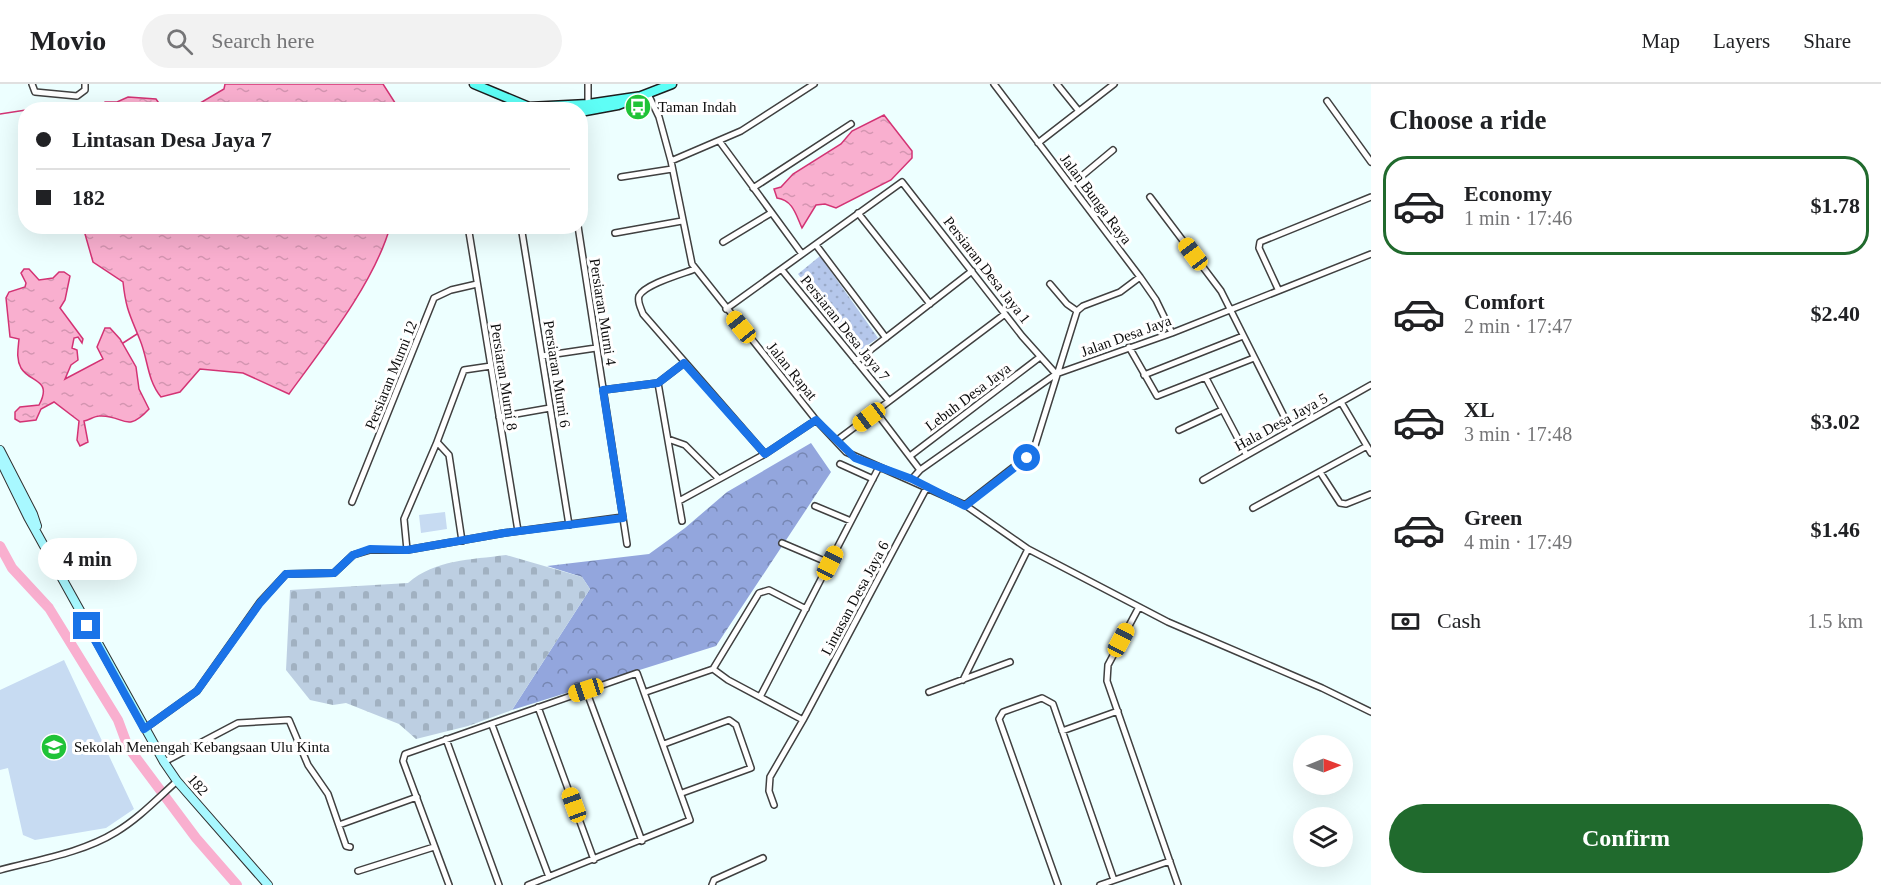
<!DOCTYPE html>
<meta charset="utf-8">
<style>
body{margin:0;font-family:"Times New Roman",serif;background:#f2f2f2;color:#202124;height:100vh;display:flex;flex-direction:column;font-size:22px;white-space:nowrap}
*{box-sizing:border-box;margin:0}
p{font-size:20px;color:#757577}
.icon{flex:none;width:33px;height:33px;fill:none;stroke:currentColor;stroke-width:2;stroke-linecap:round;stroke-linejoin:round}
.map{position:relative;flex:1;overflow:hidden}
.panel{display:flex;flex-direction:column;background:#fff;width:510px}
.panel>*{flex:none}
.banner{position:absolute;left:18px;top:18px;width:570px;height:132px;border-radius:24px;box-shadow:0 6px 24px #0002;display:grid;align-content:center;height:132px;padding:0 18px;background:#fff}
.needle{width:39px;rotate:89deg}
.buttons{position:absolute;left:1293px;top:651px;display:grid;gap:12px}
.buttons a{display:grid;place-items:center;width:60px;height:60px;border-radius:50%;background:#fff;box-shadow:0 6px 24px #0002;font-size:30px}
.end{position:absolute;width:27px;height:27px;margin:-14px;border:8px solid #1a73e8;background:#fff;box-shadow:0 0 0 3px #fff}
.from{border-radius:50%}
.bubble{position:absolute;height:42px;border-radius:21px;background:#fff;box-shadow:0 6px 24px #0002;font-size:20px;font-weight:700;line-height:42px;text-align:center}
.car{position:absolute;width:18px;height:36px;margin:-18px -9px;border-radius:8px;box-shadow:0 0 4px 2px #0007;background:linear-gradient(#f5c518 24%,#345 0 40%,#f5c518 0 76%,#345 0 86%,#f5c518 0)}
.banner b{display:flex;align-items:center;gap:21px;height:57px;font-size:22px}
.banner b+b{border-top:2px solid #e0e0e0}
.banner i{width:15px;height:15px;background:#202124}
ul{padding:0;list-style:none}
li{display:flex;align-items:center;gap:18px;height:99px;margin:0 12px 9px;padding:0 6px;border:3px solid transparent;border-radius:24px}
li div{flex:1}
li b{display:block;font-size:22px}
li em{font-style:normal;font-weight:700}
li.current{border-color:#206a2d}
li>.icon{width:54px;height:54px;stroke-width:1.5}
h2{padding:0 18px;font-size:27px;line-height:72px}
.pay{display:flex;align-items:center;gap:15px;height:66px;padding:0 18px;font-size:22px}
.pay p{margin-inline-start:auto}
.primary-button{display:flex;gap:12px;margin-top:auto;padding:12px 18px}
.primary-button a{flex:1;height:69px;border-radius:36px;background:#206a2d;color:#fff;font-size:24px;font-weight:700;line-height:69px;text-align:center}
header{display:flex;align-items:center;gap:36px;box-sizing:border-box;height:84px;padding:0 30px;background:#fff;border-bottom:2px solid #e0e0e0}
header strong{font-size:28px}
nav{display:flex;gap:33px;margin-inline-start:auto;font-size:21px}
.search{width:420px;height:54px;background:#f2f2f2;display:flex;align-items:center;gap:15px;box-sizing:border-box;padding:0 21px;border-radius:33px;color:#757577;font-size:22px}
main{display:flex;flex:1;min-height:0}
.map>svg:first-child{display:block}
.forest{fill:url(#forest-crowns)}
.cemetery{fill:url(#cemetery-stones)}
.park{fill:url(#park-dots)}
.pitch{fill:#c7dbf2}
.water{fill:url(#water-ripples);stroke:#d33374;stroke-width:1.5}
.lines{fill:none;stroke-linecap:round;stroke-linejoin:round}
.stream{stroke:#d33374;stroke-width:1.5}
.river{stroke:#f9afcf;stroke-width:10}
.street-casing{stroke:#404040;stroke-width:8}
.secondary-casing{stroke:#2f2f2f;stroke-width:10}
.primary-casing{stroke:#1e1e1e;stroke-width:11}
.street{stroke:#fff;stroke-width:5}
.secondary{stroke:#a8f8ff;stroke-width:8}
.primary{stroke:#5efef6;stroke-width:8}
.route{stroke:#1a73e8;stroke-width:8}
.labels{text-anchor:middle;stroke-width:6;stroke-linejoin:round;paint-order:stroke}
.poi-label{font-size:15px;fill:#0d0d0d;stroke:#fff;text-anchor:start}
.street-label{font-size:15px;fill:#0d0d0d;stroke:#fff}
</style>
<header>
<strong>Movio</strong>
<div class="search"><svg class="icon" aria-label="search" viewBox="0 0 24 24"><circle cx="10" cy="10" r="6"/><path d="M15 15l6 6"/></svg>Search here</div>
<nav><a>Map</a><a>Layers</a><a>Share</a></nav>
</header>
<main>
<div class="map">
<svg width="1371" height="801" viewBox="0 0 1371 801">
<defs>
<pattern id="forest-crowns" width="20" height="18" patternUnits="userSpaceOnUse" patternTransform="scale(1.5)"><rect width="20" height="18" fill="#93a6dd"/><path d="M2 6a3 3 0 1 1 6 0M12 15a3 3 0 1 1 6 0" fill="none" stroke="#7686b2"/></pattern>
<pattern id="cemetery-stones" width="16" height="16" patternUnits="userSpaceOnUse" patternTransform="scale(1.5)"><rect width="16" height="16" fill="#bdcfe2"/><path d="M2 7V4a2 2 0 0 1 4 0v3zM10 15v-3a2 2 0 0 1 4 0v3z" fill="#a1b1c1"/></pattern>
<pattern id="park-dots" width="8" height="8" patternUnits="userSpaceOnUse" patternTransform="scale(1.5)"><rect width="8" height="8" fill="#b5c7eb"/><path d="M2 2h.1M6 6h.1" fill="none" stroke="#9aaac8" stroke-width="1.8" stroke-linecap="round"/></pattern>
<pattern id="water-ripples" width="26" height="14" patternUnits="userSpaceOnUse" patternTransform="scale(1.5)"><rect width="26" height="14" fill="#f9afcf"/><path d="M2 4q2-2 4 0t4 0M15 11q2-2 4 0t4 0" fill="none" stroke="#d495b1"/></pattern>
</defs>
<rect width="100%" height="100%" fill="#edffff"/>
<path class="forest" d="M 811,359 L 831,388 L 716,562 L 512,626 L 590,505 L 582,493 L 547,482 L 649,470 L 685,444 L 727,408 Z"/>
<path class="cemetery" d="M 506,471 L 582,493 L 590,505 L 512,626 L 468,642 L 416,655 L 399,640 L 346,619 L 333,621 L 310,616 L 286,586 L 290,506 L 408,499 C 436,475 470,476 506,471 Z"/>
<path class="park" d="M 820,172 L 878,254 L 859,267 L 798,190 Z"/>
<path class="pitch" d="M 445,428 L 447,445 L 421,449 L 419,431 Z
M 64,576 L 134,725 L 106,744 L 35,756 L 23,751 L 8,684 L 0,686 L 0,606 Z"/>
<path class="water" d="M 225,0 L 383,0 L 399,25 L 190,25 L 224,5 Z
M 128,13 L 156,15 L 163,25 L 101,25 L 105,18 L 117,18 Z
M 884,31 L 912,67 L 912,74 L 891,96 L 836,124 L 825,120 L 816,121 L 802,144 C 796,131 793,116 777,114 L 774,105 L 781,103 L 793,90 L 841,60 L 852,47 Z
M 83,143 L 390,142 L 390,143 C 374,199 324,262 289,310 L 243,289 L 200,285 L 180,308 L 161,313 C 147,296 148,275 140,256 C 130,231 126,226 123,198 L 93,178 Z
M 24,185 L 29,185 L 39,196 L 53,194 L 59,188 L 64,188 L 70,192 L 65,216 L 60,224 L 83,255 L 82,259 L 78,253 L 74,254 L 72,264 L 77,266 L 78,276 L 71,281 L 65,295 L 103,275 L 97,263 L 105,244 L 110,244 L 120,255 L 136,283 L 139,305 L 149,325 C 125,351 124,330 99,332 C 95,332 89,336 84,337 L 88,358 L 80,362 L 77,356 L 79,337 L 54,318 L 41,325 L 36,336 L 20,338 L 15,335 L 15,328 L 20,323 L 39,321 C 53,295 30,299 21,284 C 16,275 18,265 19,255 L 10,253 L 6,214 L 9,208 L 25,203 L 26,199 L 21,189 Z"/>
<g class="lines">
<path class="stream" d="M 0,30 L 26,26
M 123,259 L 137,250"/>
<path class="river" d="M 0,462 L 12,484 L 49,524 L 118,636 L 128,663 L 196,754 L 237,801"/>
<defs>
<path id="street" d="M 32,0 L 35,8 L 77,12 L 85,6 L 85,0
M 588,0 L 588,22
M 994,0 L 1140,193 L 1156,216 L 1172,249
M 1057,0 L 1078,26
M 648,10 L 659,33 L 671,77 L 692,180 L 816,336 L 846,368 L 965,421 L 1028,465 L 1168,538 L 1322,604 L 1371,628
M 1327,17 L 1371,78
M 720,58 L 802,170
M 1038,59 L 1114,0
M 671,77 L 741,47 L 814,0
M 621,93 L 672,85
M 1071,101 L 1113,66
M 753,104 L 851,40
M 1150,113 L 1221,207 L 1291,346
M 858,129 L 930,220
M 468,142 L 518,447
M 521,142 L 569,441
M 578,142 L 627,460
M 615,149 L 682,137
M 723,158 L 771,129
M 816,161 L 886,254
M 695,185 C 682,190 645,200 639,212 C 637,218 641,224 643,230 L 765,370
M 782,186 L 889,317
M 1050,200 L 1067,220 L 1077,227
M 1278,205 L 1259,164 L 1260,158 L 1371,113
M 726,225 L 902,98 L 1022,252 L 1056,290
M 1129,263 L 1157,312 L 1254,274
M 542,272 L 596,264
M 856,277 L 972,187
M 1144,291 L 1243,252
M 1206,294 L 1246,370
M 658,299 L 682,437
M 603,306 L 658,299 L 684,279
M 1341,318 L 1371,369
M 876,328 L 920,386
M 499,333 L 550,324
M 1179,346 L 1222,326
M 668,355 L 685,361 L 719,395
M 836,357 L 1005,230
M 910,372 L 1040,273
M 840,380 L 873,395
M 1320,388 L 1340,419 L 1346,420 L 1371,410
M 912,395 L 920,386 L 1056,290 L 1172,249 L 1371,170
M 1203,396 L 1371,301
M 679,417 L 765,370 L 816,336
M 352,418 L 434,214 L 451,206 L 477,200
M 965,421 L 1033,368 L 1077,227 L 1083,222 L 1120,208 L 1140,193
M 815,422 L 851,437
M 1253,424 L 1367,362
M 462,457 L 449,371 L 437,358 L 464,286 L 491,282
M 782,459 L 829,479
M 407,466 L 404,435 L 437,358
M 1139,523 L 1108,581 L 1107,597 L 1178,801
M 713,585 L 759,509 L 769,506 L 806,525
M 713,585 L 728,596 L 803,636
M 963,596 L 1028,465
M 586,606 L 642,757
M 646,608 L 713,585
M 929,608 L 1010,578
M 760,613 L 879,383
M 538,623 L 594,776
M 492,641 L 549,793
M 144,645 L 197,607 L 260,518 L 286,490 L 334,489 L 353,471 L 370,466 L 407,466 L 504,449 L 623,433
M 1062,647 L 1118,627
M 446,655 L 499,801
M 664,660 L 729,636 L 736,641 L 751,684 L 682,709
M 164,678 L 238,639 L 289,636 L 308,681 L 328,710 L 346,762 L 350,763
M 774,721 L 769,707 L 770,693 L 803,636 L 927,403
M 339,741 L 417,713
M 0,786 C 37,776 82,769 116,748 C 138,735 157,715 177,697
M 358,787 L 434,763
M 449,801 L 403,677 L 405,670 L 637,589 L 690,736 L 528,801
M 712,801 L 714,796 L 763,774
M 1058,801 L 999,635 L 1003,628 L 1042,614 L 1053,620 L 1114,796
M 1100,801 L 1170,777"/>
<path id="secondary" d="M 0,366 L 33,430 L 37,442
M 0,376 L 28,433 L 164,678 L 177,697 L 268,801"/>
<path id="primary" d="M 474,0 L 534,25
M 529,23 L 588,20 L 642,12
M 580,28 L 618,21 L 672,0"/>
</defs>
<use href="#street" class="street-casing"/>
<use href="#secondary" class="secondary-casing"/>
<use href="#primary" class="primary-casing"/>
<use href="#street" class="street"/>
<use href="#secondary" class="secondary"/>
<use href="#primary" class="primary"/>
</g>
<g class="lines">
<path class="route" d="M 87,542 L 144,645 L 197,607 L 260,519 L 286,490 L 334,489 L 353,471 L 370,465 L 407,466 L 504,449 L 623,434 L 603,306 L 658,299 L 684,279 L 765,370 L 816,336 L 855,374 L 912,395 L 965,422 L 1027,374"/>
</g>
<defs>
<symbol id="bus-disc" viewBox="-11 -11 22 22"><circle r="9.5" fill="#1fc337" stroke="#fff"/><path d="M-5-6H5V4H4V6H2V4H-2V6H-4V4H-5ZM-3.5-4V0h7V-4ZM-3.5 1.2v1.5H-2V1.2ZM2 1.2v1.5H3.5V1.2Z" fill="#fff"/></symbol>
<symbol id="school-disc" viewBox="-11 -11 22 22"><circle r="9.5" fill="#1fc337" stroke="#fff"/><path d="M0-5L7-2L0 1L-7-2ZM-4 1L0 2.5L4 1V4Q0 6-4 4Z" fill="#fff"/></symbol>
</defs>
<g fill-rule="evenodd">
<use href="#bus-disc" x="623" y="8" width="30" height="30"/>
<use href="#school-disc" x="39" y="648" width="30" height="30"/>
</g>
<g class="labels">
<g class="poi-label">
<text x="658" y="28">Taman Indah</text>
<text x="74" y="668">Sekolah Menengah Kebangsaan Ulu Kinta</text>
</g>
<g class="street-label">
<text transform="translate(1096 115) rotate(53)" y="5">Jalan Bunga Raya</text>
<text transform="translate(987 186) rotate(52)" y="5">Persiaran Desa Jaya 1</text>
<text transform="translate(603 228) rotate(81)" y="5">Persiaran Murni 4</text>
<text transform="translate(845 244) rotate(51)" y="5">Persiaran Desa Jaya 7</text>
<text transform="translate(1126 252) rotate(-20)" y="5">Jalan Desa Jaya</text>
<text transform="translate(792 287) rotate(51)" y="5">Jalan Rapat</text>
<text transform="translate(557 290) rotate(81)" y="5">Persiaran Murni 6</text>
<text transform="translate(391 291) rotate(-68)" y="5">Persiaran Murni 12</text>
<text transform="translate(504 293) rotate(81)" y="5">Persiaran Murni 8</text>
<text transform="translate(968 313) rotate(-37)" y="5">Lebuh Desa Jaya</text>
<text transform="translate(1281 338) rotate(-29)" y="5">Hala Desa Jaya 5</text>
<text transform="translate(855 514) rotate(-62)" y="5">Lintasan Desa Jaya 6</text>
<text transform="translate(198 701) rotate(49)" y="5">182</text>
</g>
</g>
</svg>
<div class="buttons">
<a><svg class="needle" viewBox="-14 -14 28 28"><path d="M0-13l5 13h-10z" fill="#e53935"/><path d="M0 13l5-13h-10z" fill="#757577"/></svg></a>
<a><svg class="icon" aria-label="layers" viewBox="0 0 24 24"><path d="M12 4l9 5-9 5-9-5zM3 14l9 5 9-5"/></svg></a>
</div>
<i class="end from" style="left:1027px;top:374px"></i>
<i class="end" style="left:87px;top:542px"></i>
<div class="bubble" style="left:38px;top:454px;width:99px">4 min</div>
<i class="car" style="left:1193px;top:170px;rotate:323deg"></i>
<i class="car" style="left:741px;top:243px;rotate:321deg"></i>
<i class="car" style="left:869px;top:333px;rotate:233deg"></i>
<i class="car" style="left:830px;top:479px;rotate:27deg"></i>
<i class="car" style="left:1121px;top:556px;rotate:28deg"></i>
<i class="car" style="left:586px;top:606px;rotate:252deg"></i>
<i class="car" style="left:574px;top:721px;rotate:340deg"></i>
<div class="banner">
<b><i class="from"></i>Lintasan Desa Jaya 7</b>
<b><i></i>182</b>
</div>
</div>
<section class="panel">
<h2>Choose a ride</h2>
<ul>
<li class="current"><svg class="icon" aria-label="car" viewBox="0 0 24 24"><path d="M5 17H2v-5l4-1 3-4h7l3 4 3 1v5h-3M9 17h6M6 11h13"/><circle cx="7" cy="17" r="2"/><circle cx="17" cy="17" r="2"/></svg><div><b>Economy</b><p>1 min · 17:46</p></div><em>$1.78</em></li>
<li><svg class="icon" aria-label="car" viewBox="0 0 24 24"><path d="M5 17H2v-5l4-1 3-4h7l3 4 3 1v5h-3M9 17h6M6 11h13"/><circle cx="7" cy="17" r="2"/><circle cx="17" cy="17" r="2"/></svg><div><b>Comfort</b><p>2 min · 17:47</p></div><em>$2.40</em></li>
<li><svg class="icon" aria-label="car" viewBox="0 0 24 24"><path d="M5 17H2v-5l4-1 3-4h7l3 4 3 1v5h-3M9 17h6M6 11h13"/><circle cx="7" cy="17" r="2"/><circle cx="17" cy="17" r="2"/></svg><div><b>XL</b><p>3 min · 17:48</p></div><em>$3.02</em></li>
<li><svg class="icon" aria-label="car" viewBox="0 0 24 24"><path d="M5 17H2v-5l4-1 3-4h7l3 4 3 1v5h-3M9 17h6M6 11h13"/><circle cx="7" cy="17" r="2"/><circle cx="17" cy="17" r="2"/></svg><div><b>Green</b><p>4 min · 17:49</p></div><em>$1.46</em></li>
</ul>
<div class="pay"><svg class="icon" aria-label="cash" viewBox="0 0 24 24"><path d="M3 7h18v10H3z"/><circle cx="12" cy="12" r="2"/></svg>Cash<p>1.5 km</p></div>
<div class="primary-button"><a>Confirm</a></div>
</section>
</main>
